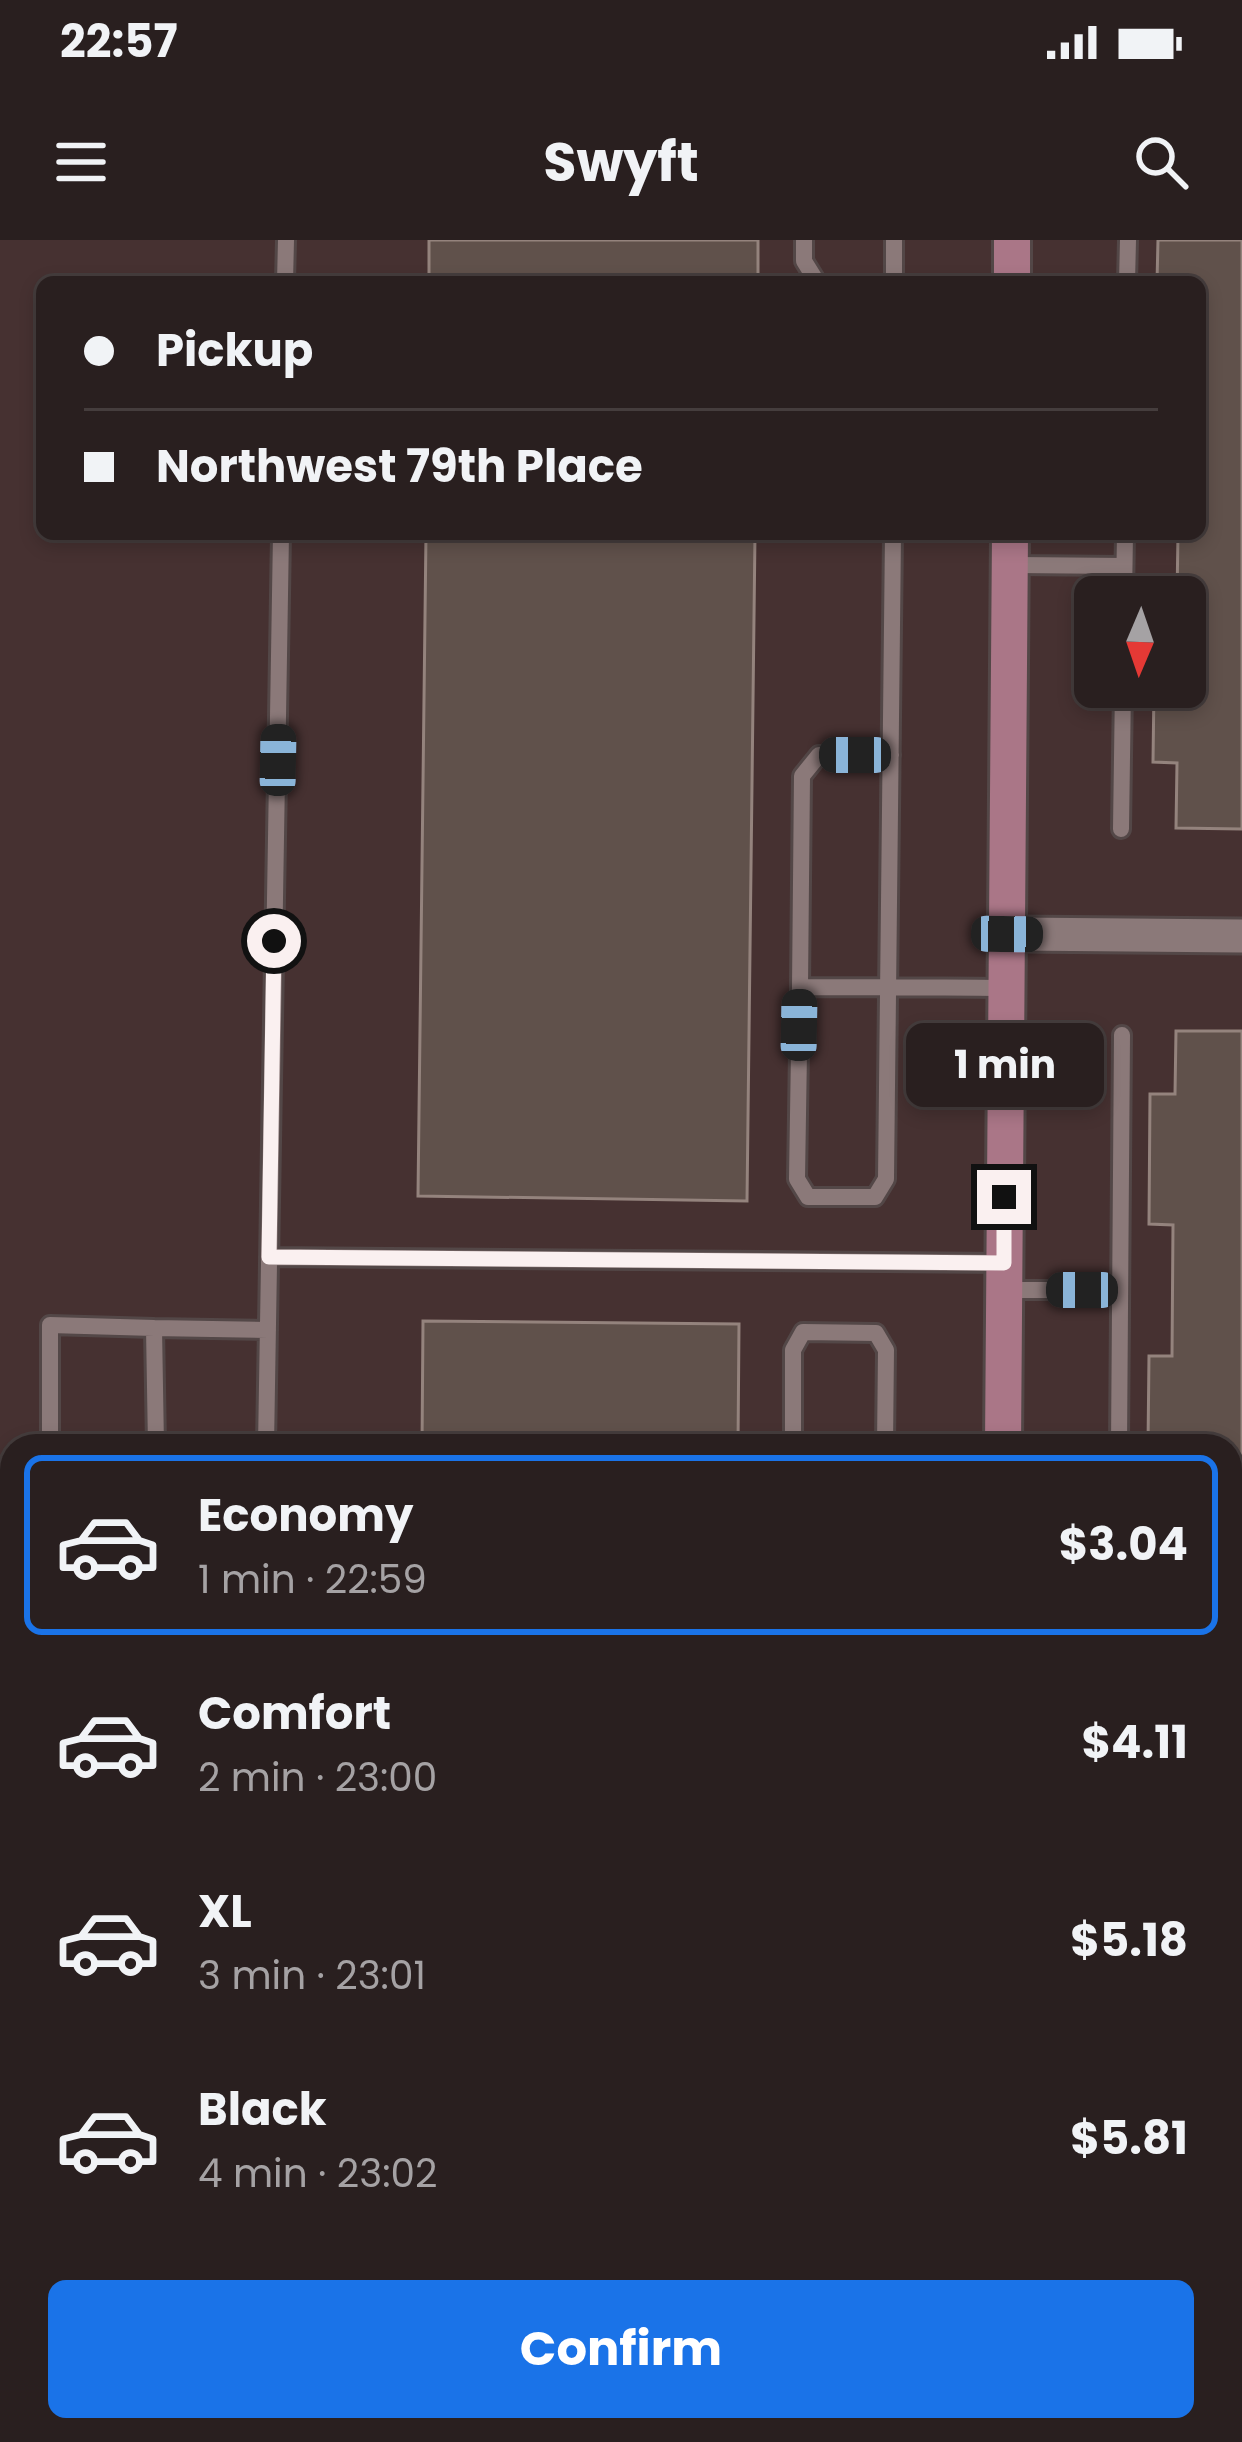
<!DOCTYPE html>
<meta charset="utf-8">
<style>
body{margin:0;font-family:Poppins,sans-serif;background:#312728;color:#f1f3f6;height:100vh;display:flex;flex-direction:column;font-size:45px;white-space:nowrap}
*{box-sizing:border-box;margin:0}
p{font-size:39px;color:#a5a2a4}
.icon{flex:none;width:66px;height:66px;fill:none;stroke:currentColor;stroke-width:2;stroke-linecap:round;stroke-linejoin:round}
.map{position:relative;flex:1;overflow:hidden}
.details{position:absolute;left:0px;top:1194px;width:1242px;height:1008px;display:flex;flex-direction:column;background:#291f1f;border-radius:36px 36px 0 0;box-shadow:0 6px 18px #0003,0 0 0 3px #453d3d}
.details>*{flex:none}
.guide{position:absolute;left:36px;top:36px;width:1170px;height:264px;border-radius:18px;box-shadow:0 6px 18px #0003,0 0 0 3px #453d3d;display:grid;align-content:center;height:264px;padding:0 48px;background:#291f1f}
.needle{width:78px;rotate:182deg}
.tools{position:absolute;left:1074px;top:336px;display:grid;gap:24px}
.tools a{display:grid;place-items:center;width:132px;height:132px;border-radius:18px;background:#291f1f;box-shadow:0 6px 18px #0003,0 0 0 3px #453d3d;font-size:60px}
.end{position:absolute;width:54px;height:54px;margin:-27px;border:15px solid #faf0f0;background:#111;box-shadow:0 0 0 6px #111}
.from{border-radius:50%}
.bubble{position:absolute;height:84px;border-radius:18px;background:#291f1f;box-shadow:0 6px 18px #0003,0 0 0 3px #453d3d;font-size:39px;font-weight:700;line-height:84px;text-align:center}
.car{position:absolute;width:36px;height:72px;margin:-36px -18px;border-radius:15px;box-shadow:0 0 9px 3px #0007;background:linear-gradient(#222 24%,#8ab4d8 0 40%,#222 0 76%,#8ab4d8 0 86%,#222 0)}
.guide b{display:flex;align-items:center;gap:42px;height:114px;font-size:45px}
.guide b+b{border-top:3px solid #453d3d}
.guide i{width:30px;height:30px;background:#f1f3f6}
ul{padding:21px 0 0;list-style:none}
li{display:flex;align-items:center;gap:36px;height:180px;margin:0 24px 18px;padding:0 24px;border:6px solid transparent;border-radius:18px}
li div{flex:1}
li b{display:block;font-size:45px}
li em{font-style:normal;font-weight:700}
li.on{border-color:#1a73e8}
li>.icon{width:108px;height:108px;stroke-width:1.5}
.button{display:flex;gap:24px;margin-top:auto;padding:24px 48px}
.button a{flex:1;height:138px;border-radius:18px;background:#1a73e8;color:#fff;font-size:48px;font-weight:700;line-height:138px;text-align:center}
.status{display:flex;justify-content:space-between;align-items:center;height:84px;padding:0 60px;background:#291f1f;direction:ltr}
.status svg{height:33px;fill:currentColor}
header{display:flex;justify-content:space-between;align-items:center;height:156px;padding:0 48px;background:#291f1f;font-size:54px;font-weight:700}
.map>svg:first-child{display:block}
.built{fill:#463131;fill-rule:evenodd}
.building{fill:#60514b;stroke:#94837d;stroke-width:3}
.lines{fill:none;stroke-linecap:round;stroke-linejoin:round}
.service-casing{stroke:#534747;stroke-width:22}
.minor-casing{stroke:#534747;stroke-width:39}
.secondary-casing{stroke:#534747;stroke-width:42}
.service{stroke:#8b7979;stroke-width:16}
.minor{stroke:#8b7979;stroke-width:33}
.secondary{stroke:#aa7687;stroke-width:36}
.route{stroke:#faf0f0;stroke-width:15}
</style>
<div class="status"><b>22:57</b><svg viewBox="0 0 49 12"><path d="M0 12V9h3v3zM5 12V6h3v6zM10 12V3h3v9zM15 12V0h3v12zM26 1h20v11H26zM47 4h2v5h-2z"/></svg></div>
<header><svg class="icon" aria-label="menu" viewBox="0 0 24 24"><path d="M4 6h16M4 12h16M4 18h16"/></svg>Swyft<svg class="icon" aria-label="search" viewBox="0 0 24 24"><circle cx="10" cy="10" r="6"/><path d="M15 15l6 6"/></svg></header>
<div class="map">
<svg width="1242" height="2202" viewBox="0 0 1242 2202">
<rect width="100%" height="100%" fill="#372929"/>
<path class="built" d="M 0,0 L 1242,0 L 1242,2202 L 0,2202 ZM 42,42 L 1200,42 L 1200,294 L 42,294 ZM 1095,357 L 1185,357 L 1185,447 L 1095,447 ZM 12,1206 L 1230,1206 L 1230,2190 L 12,2190 Z"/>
<path class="building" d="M 429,0 L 758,0 L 758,42 L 429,42 Z
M 1158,0 L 1242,0 L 1242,589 L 1176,588 L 1177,523 L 1153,522 L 1154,447 L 1185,447 L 1185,357 L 1177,357 L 1178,294 L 1200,294 L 1200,42 L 1157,42 Z
M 426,294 L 755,294 L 747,961 L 418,956 Z
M 1176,791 L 1242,791 L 1242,1768 L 1230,1768 L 1230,1206 L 1148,1206 L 1149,1116 L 1172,1116 L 1173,985 L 1149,984 L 1150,854 L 1175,854 Z
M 423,1081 L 739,1084 L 738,1206 L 422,1206 Z"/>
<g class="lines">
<defs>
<path id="service" d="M 804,0 L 804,21 L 817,42
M 285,42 L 286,0
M 894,42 L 894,0
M 1127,42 L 1128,0
M 893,294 L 886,939 L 875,957 L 808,957 L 797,939 L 800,747 C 869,747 937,747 1006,748
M 1010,325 L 1124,326
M 1124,357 L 1125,294
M 1121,589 L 1123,447
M 800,747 L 802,536 L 819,515 L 891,515
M 269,1017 L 1004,1023
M 1004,1050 L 1120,1050
M 154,1088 L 268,1090
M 50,1206 L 50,1085 L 154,1088 L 156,1206
M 266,1206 L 281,294
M 793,1206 L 793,1110 L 803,1092 L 876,1093 L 886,1110 L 885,1206
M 1119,1206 L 1122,795
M 1230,1824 L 1242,1824
M 0,1976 L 12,1977
M 1230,2032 L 1242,2032
M 96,2202 L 96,2190
M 227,2202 L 227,2190"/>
<path id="minor" d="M 1007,694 L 1242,696"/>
<path id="secondary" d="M 1012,42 L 1012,0
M 1003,1206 L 1010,294
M 771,2202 L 783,2190"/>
</defs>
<use href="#service" class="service-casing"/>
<use href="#minor" class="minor-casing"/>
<use href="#secondary" class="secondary-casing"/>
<use href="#service" class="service"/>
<use href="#minor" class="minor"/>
<use href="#secondary" class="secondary"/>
</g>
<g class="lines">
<path class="route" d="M 274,701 L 269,1017 L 1004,1023 L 1004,957"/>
</g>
</svg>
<div class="tools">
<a><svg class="needle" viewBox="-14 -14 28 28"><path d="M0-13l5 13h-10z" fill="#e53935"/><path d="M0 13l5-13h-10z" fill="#a5a2a4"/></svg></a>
</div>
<i class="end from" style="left:274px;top:701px"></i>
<i class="end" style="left:1004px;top:957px"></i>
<div class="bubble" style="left:906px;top:783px;width:198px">1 min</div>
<i class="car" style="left:855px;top:515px;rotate:270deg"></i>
<i class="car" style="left:278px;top:520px;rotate:1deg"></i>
<i class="car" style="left:1007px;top:694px;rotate:91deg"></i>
<i class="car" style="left:799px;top:785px;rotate:1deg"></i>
<i class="car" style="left:1082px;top:1050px;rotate:270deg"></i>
<div class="guide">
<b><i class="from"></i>Pickup</b>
<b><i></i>Northwest 79th Place</b>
</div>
<section class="details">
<ul>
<li class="on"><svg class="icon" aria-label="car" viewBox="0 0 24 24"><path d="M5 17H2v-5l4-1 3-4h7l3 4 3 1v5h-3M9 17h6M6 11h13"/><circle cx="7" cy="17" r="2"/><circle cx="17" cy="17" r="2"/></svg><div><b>Economy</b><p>1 min · 22:59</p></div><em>$3.04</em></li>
<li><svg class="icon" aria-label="car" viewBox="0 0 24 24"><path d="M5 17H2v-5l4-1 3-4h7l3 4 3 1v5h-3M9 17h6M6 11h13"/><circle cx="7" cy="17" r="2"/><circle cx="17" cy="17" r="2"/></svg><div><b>Comfort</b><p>2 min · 23:00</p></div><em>$4.11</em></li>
<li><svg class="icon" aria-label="car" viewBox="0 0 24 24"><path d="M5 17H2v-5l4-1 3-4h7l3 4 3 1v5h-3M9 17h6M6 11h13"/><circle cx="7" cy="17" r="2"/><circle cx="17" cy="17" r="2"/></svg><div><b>XL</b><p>3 min · 23:01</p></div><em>$5.18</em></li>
<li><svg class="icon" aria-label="car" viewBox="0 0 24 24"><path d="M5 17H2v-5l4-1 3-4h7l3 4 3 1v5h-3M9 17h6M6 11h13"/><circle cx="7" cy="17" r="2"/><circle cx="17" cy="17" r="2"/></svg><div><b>Black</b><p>4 min · 23:02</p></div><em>$5.81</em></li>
</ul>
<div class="button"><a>Confirm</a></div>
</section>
</div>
